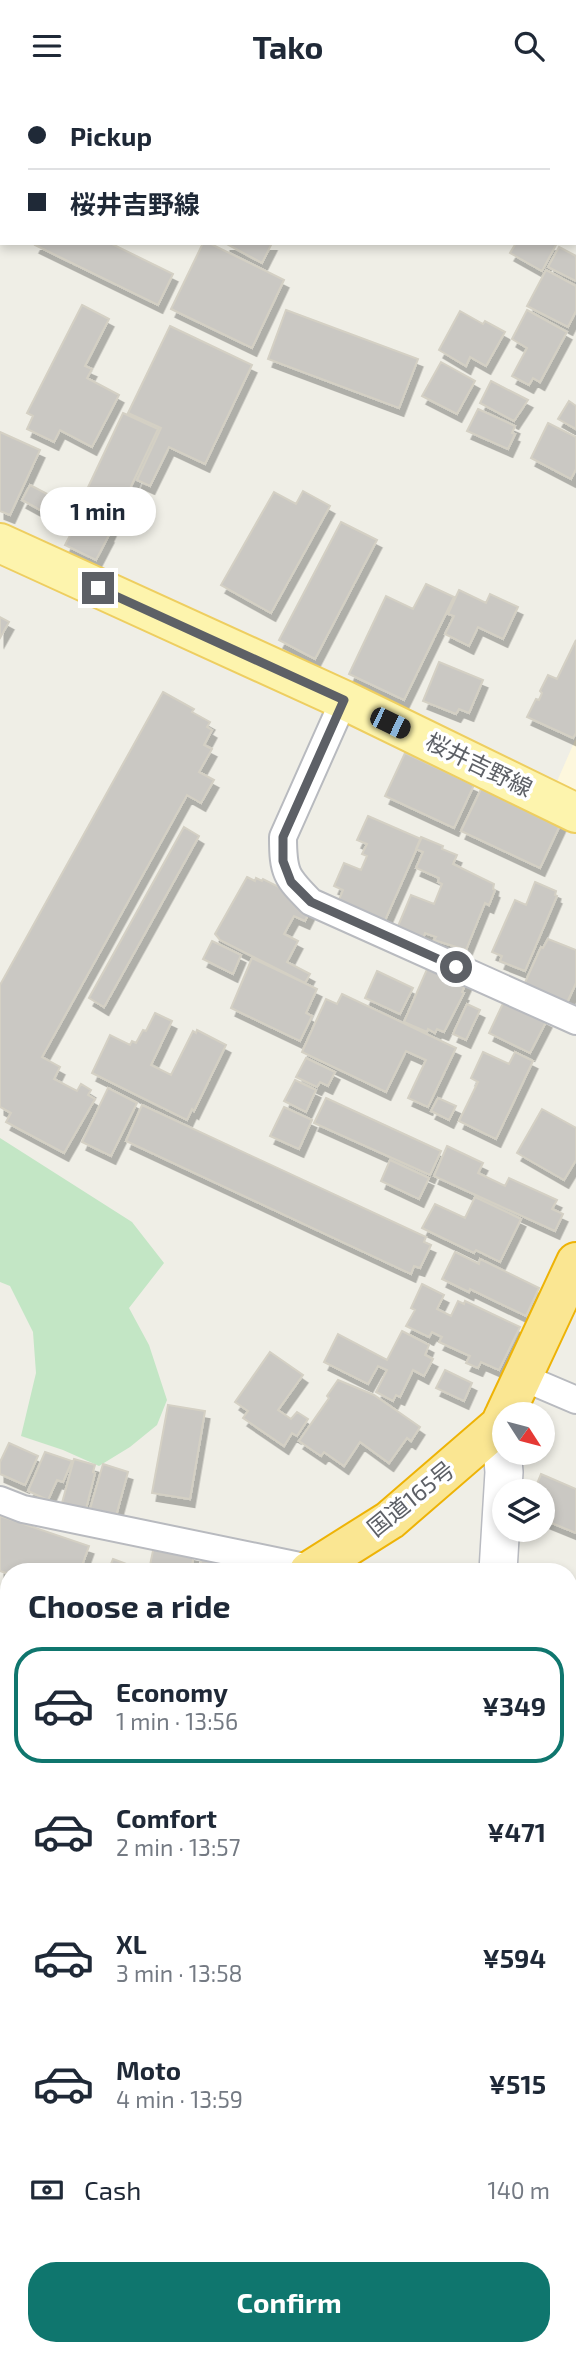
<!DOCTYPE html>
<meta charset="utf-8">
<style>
body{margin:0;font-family:"Exo 2","Noto Sans JP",sans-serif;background:#f2f2f3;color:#1f2937;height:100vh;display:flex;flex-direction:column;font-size:26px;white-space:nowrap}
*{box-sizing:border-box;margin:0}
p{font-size:23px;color:#747a83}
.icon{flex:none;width:38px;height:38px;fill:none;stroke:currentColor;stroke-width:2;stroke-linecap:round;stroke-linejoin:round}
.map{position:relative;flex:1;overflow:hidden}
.drawer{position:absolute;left:0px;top:1472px;width:578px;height:793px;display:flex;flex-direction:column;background:#fff;border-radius:28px 28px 0 0;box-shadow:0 4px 10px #0003}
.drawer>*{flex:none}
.banner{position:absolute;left:0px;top:0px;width:578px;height:154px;box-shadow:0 4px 10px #0003;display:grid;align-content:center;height:154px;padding:0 28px;background:#fff}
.needle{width:46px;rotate:126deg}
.controls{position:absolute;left:492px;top:1311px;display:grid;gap:14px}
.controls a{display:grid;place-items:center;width:63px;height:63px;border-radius:50%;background:#fff;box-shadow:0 4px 10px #0003;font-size:35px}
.end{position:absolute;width:32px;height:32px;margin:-16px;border:9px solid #5d6066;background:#fff;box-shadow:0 0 0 4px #fff}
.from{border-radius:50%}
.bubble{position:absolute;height:49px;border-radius:24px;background:#fff;box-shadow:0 4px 10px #0003;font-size:23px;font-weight:700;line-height:49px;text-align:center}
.car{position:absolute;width:21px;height:42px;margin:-21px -10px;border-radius:9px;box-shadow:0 0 5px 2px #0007;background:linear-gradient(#222 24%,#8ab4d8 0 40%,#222 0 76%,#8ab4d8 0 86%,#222 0)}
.banner b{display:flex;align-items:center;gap:24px;height:66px;font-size:26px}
.banner b+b{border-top:2px solid #e0e1e3}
.banner i{width:18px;height:18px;background:#1f2937}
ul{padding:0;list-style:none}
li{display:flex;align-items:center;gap:21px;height:116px;margin:0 14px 10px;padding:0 14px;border:4px solid transparent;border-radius:28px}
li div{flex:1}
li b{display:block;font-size:26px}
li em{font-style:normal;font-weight:700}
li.current{border-color:#0f766e}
li>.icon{width:63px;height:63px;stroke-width:1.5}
h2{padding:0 28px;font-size:32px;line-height:84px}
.pay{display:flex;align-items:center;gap:18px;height:77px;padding:0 28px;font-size:26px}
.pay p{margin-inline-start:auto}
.action{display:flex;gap:14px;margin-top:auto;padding:14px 28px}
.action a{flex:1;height:80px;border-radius:28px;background:#0f766e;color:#fff;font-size:28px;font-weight:700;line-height:80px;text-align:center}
header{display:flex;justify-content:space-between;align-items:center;height:91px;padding:0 28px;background:#fff;font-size:32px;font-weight:700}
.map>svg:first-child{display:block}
.commercial{fill:#fdf7dd}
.green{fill:#c3e6c5}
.building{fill:#cac8c3;stroke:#d4d0c4;stroke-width:2;filter:url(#shadow)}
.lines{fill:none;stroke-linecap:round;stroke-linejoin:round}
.street-casing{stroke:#b8babf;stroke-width:30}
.secondary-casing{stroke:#b9bbc1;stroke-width:40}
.primary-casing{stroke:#eece60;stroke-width:42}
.highway-casing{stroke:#eeb306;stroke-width:42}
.street{stroke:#fff;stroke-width:26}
.secondary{stroke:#fff;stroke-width:37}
.primary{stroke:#fdf4ad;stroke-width:38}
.highway{stroke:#fae692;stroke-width:38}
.route{stroke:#5d6066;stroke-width:9}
.labels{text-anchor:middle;stroke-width:7;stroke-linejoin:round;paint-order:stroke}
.street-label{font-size:23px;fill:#5d6066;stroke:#fff}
</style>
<header><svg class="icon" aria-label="menu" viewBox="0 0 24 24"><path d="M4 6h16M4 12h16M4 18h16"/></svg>Tako<svg class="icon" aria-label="search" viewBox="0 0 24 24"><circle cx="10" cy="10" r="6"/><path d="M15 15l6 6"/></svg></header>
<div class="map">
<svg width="576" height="2263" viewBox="0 0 576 2263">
<defs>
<filter id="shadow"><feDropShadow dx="4.5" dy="8" stdDeviation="0" flood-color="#0004"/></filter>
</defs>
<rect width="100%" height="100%" fill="#efeee6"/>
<path class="commercial" d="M 576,647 L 576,705 L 555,695 Z"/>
<path class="green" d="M 0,1047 L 132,1131 L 164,1172 L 129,1217 L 149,1254 L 167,1309 L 157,1334 L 130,1356 L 99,1375 L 63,1359 L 21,1345 L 36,1282 L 33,1241 L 10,1195 L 0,1191 Z
M 182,2256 L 472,2256 L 474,2263 L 185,2263 Z"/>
<path class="building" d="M 0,0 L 37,0 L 2,2 L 0,74 Z
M 56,0 L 114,0 L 55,2 Z
M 144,0 L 204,0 L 207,2 L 143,2 Z
M 444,0 L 508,0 L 507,2 Z
M 36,152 L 110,152 L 173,183 L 158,214 L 35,154 Z
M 203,152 L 209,152 L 284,189 L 252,257 L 171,218 Z
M 225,152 L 272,152 L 262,172 Z
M 516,152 L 557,152 L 542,180 L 510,162 Z
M 559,156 L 576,165 L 576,190 L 548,176 Z
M 546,179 L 576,195 L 576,220 L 568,236 L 527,215 Z
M 82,214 L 109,228 L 85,275 L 92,278 L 87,287 L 119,304 L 92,356 L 60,339 L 54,351 L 27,338 L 33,325 L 27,322 Z
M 286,219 L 418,268 L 399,317 L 268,268 Z
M 527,219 L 567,241 L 540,291 L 533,287 L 529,294 L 512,285 L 527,257 L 512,248 Z
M 460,220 L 483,233 L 485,230 L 505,241 L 486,275 L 470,266 L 466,275 L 439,259 Z
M 170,235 L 252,274 L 205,373 L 169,356 L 150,395 L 137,389 L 161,337 L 128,322 Z
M 441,271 L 475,290 L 457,323 L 422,305 Z
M 491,290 L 528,309 L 514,330 L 480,312 Z
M 569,310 L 576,315 L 576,338 L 558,328 Z
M 478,318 L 515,335 L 512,342 L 515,343 L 508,358 L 467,340 Z
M 123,322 L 158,338 L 109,442 L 74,426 Z
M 548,332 L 576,346 L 576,378 L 571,388 L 531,367 Z
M 0,341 L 40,359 L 10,424 L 0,420 Z
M 30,394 L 51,405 L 44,421 L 22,409 Z
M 303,400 L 330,415 L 271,522 L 221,494 L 274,401 L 296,413 Z
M 78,429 L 109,444 L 96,469 L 65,454 Z
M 341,431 L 377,449 L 315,568 L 279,549 Z
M 426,493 L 454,506 L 404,609 L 349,583 L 386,505 L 413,518 Z
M 459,499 L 486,512 L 490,503 L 518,516 L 503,548 L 478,536 L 469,555 L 445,543 L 454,525 L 448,523 Z
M 0,526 L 9,531 L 0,547 Z
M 576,549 L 576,642 L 573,647 L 527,626 L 536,608 L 539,609 L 542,602 L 540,600 L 548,584 L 557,588 Z
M 439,571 L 483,589 L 469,622 L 459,618 L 456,623 L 423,610 Z
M 163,601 L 194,618 L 192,621 L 210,631 L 207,636 L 212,639 L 204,654 L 212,658 L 199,681 L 214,689 L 201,712 L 187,704 L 42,966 L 60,976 L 54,988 L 77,1000 L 81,993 L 91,999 L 88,1004 L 95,1008 L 64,1062 L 6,1031 L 11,1022 L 0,1016 L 0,894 Z
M 405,662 L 474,694 L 454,737 L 385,705 Z
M 482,696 L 561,732 L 540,777 L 461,740 Z
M 368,725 L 421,748 L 383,834 L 337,814 L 343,799 L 334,795 L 344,772 L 361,779 L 367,765 L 362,763 L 367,753 L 357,749 Z
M 184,736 L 199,745 L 104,916 L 89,907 Z
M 421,746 L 443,755 L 442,758 L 457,764 L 453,773 L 494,793 L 493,798 L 495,799 L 489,814 L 485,812 L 466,859 L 434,849 L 436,846 L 425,842 L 422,851 L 396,840 L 411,804 L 434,813 L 442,793 L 438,791 L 439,787 L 416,777 L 423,761 L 416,758 Z
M 247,786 L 255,790 L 256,787 L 262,790 L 263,788 L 299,806 L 312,816 L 305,830 L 294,825 L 284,843 L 298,850 L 287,871 L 310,883 L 305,892 L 220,849 L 215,843 Z
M 535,791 L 556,800 L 555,804 L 557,805 L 525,880 L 500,870 L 502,865 L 492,861 L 515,809 L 526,814 Z
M 548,848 L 576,859 L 576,892 L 565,916 L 523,896 L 541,856 L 543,857 Z
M 212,850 L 241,864 L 233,883 L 203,868 Z
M 252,867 L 317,898 L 306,922 L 312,925 L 300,950 L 231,917 Z
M 431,869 L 469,886 L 462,901 L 464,902 L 444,941 L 437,938 L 435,942 L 428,938 L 427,941 L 404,931 Z
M 377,880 L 413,897 L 400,923 L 365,907 Z
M 342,903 L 456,957 L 428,1016 L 408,1007 L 426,969 L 406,960 L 386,1001 L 302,961 L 326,908 L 337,913 Z
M 505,908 L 547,929 L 530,962 L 489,942 Z
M 467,913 L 480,919 L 466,949 L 453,943 Z
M 155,922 L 172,930 L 151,974 L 171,984 L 193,940 L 196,942 L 197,939 L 226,954 L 194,1020 L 192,1018 L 187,1029 L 92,982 L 110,944 L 130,954 L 132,950 L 136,952 L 143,939 L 146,940 Z
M 483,961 L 509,973 L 515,961 L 533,970 L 496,1048 L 459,1030 L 478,991 L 471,987 Z
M 306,967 L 335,981 L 328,995 L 320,991 L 317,996 L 296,986 Z
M 295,989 L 316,999 L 306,1021 L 284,1010 Z
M 108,997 L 137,1012 L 111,1065 L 82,1051 Z
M 326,1007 L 441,1060 L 430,1084 L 314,1032 Z
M 438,1007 L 456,1015 L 449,1029 L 431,1020 Z
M 142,1014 L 426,1146 L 424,1151 L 431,1154 L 420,1177 L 414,1175 L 411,1183 L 126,1050 Z
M 284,1016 L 312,1029 L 299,1058 L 270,1045 Z
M 542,1018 L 576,1037 L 576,1069 L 564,1089 L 517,1062 Z
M 447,1055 L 483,1072 L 478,1082 L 505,1095 L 509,1087 L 557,1109 L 552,1118 L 563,1123 L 555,1140 L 434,1085 Z
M 390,1069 L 429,1087 L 419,1108 L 381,1090 Z
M 475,1106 L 521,1128 L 500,1171 L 476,1159 L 474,1162 L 422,1137 L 435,1113 L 465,1127 Z
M 455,1161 L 479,1173 L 480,1168 L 539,1197 L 526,1225 L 470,1198 L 469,1201 L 442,1188 Z
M 422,1193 L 444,1204 L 437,1218 L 451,1225 L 458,1210 L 464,1213 L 465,1210 L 520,1236 L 499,1279 L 481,1271 L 478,1277 L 466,1272 L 470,1265 L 439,1251 L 442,1246 L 432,1241 L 429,1246 L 406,1235 L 415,1219 L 411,1217 Z
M 402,1240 L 429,1254 L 425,1264 L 433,1268 L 424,1285 L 413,1279 L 400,1306 L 396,1304 L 393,1310 L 376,1301 L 387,1279 L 378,1275 L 368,1293 L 324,1271 L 338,1243 L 387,1269 Z
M 270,1261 L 303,1284 L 278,1319 L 291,1328 L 297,1321 L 308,1328 L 297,1345 L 292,1342 L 284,1355 L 243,1327 L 248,1320 L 235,1311 Z
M 445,1279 L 472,1292 L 464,1310 L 436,1297 Z
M 338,1289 L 374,1304 L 420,1336 L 411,1350 L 407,1347 L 389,1372 L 360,1351 L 344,1375 L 324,1361 L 321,1365 L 299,1350 L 329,1307 L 327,1305 Z
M 168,1314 L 205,1320 L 190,1408 L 152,1402 Z
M 9,1352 L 38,1365 L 25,1394 L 0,1383 L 0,1371 Z
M 45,1361 L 72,1370 L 63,1391 L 57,1389 L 48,1409 L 28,1400 Z
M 74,1368 L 95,1374 L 93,1381 L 95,1382 L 86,1418 L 62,1412 Z
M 103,1373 L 128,1381 L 116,1425 L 90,1418 Z
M 541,1383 L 576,1398 L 576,1442 L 542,1428 L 542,1400 L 534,1400 Z
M 0,1425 L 89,1455 L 80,1480 L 9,1480 L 9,1483 L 0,1480 Z
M 154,1455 L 194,1463 L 191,1480 L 149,1479 Z
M 203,1465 L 240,1476 L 238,1480 L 198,1480 Z
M 113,1468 L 145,1480 L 108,1480 Z
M 0,1534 L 9,1539 L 9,1569 L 0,1564 Z
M 0,1704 L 9,1711 L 9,1729 L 0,1740 Z
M 6,1757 L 9,1759 L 9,1814 L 0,1808 L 0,1791 L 7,1782 L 0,1777 L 0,1765 Z
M 0,1815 L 9,1821 L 9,1860 L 0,1854 Z
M 569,1992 L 576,2035 L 576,2046 L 569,2047 Z
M 0,2099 L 9,2109 L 9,2227 L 0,2235 Z
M 576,2180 L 576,2230 L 569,2232 L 569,2182 Z
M 94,2256 L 104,2256 L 108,2262 L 119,2256 L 133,2256 L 137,2263 L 72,2263 L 82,2258 L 84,2262 Z"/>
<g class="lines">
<defs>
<path id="street" d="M 393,0 L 397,2
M 344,609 L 283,746 C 283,782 286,786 311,811 L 576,930
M 522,1286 L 576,1309
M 0,1409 L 23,1418 L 314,1478
M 0,1664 L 9,1667
M 569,1880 L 576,1881
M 0,2064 L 9,2075
M 150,2256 L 154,2263"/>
<path id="secondary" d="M 498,1480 L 504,1381 L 500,1334
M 569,1914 L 576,1943"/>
<path id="primary" d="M 0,452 L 344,609 L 576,722"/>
<path id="highway" d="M 505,1323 L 576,1171
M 309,1480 L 390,1429 L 500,1334 L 504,1325
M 0,1644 L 9,1639"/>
</defs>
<use href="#street" class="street-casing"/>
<use href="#secondary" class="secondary-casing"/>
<use href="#primary" class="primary-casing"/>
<use href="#highway" class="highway-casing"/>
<use href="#street" class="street"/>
<use href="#secondary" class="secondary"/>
<use href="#primary" class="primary"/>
<use href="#highway" class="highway"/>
</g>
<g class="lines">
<path class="route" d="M 98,497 L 344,609 L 283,746 L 283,770 L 291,791 L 311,811 L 456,876"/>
</g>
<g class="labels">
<g class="street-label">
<text transform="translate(479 674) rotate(26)" y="8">桜井吉野線</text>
<text transform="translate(411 1408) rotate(-39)" y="8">国道165号</text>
</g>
</g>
</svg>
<div class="controls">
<a><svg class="needle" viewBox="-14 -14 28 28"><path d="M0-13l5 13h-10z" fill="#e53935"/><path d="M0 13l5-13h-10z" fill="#747a83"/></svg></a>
<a><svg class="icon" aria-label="layers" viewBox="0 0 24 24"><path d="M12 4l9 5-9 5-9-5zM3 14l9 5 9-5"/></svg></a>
</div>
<i class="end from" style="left:456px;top:876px"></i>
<i class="end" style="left:98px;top:497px"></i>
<div class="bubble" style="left:40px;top:396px;width:116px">1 min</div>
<i class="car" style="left:390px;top:632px;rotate:116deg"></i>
<div class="banner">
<b><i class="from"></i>Pickup</b>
<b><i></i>桜井吉野線</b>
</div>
<section class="drawer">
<h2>Choose a ride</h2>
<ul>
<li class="current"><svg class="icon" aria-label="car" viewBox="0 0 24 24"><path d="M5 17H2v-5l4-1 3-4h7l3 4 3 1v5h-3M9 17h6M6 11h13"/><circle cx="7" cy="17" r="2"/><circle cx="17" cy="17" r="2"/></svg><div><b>Economy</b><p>1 min · 13:56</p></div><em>¥349</em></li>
<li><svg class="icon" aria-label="car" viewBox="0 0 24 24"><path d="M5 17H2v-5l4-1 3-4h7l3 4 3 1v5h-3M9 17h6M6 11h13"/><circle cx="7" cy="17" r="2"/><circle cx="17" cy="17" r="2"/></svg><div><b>Comfort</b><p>2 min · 13:57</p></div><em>¥471</em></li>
<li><svg class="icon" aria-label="car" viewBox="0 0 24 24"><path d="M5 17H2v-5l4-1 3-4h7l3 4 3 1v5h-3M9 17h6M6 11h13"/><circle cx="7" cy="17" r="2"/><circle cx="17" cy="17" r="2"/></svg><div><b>XL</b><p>3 min · 13:58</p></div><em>¥594</em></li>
<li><svg class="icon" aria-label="car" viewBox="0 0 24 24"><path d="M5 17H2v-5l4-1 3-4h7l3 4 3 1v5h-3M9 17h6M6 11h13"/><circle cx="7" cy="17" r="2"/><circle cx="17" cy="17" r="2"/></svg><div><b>Moto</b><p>4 min · 13:59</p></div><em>¥515</em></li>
</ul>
<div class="pay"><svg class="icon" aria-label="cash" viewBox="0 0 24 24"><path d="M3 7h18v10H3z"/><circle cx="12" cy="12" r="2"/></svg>Cash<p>140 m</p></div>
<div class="action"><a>Confirm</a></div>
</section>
</div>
